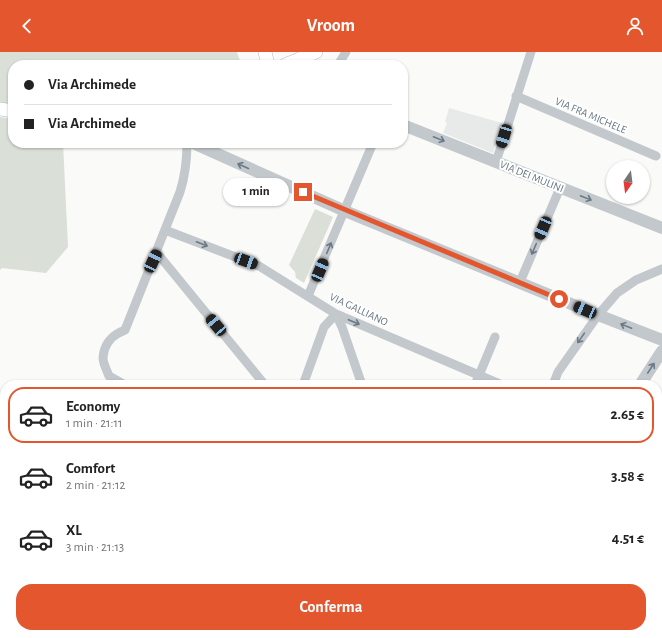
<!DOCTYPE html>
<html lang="it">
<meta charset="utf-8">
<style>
body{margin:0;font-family:"Alegreya Sans",sans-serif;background:#f6f6f6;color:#222;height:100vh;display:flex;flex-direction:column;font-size:15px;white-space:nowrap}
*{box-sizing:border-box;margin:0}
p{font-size:13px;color:#767676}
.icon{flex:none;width:22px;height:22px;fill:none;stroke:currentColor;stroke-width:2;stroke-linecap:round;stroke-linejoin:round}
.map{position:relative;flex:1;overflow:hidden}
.side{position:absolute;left:0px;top:328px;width:662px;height:258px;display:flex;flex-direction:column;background:#fff;border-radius:16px 16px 0 0;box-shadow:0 1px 3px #0004}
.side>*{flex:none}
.guide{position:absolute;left:8px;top:8px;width:400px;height:88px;border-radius:16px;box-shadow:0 1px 3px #0004;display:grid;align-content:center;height:88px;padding:0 16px;background:#fff}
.needle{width:26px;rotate:194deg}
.controls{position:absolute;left:606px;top:108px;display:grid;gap:8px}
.controls a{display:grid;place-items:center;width:44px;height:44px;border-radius:50%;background:#fff;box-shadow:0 1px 3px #0004;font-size:20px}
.end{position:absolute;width:18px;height:18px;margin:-9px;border:5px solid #e4572e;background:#fff;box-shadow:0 0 0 2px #fff}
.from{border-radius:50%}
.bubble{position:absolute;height:28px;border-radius:14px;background:#fff;box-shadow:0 1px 3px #0004;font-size:13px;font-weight:700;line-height:28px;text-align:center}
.car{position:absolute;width:12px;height:24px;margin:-12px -6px;border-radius:5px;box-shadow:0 0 3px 1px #0007;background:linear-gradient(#222 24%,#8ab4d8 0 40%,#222 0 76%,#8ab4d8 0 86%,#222 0)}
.guide b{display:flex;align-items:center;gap:14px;height:38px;font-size:15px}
.guide b+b{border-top:1px solid #e0e0e0}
.guide i{width:10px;height:10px;background:#222}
ul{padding:7px 0 0;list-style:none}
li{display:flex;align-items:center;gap:12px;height:56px;margin:0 8px 6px;padding:0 8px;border:2px solid transparent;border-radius:16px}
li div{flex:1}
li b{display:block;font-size:15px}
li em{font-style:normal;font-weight:700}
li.selected{border-color:#e4572e}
li>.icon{width:36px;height:36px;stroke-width:1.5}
.cta{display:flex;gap:8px;margin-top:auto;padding:8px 16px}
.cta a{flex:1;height:46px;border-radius:16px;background:#e4572e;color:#fff;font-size:16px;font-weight:700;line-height:46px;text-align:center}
header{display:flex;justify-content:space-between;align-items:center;height:52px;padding:0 16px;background:#e4572e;color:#fff;font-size:18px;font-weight:700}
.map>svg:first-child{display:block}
.built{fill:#e8e9e9}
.green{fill:#dadfd7}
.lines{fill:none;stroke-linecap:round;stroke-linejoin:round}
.secondary-casing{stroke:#b3babf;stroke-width:14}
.minor{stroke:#c3c8cc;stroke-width:9}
.tertiary{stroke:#c3c8cc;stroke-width:12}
.secondary{stroke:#fff;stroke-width:13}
.oneway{stroke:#6a7a87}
.route{stroke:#e4572e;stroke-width:5}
.labels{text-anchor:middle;stroke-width:4;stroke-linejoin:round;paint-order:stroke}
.street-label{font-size:11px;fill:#657683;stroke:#fff}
</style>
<header><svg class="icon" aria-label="back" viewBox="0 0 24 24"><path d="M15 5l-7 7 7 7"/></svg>Vroom<svg class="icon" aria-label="person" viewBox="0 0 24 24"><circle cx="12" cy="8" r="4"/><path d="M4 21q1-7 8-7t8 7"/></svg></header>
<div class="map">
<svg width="662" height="586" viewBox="0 0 662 586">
<rect width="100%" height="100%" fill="#fafaf8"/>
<path class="built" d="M 449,56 L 502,71 L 493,101 L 443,81 L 447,71 L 445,70 Z"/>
<path class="green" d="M 0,0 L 237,0 L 241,12 L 13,13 L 13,53 L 0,51 Z
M 0,65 L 13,67 L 13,91 L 63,91 L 68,195 L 46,221 L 2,216 L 0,218 Z
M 315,157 L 333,165 L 304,231 L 296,226 L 295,220 L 289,213 Z
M 0,386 L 5,390 L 5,463 L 2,473 L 5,476 L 5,513 L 0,516 Z
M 0,569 L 5,574 L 5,581 L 11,581 L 16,586 L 0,586 Z"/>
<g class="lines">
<defs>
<path id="secondary" d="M 265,0 L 268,13
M 285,13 L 316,0
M 0,57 L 13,59"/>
</defs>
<use href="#secondary" class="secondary-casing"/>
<path class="minor" d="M 338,13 L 346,0
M 516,44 L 656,104
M 496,110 L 531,0
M 165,178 L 259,214 L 336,262 L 502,333
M 157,201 L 265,333
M 520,230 L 560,136
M 308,244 L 373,91
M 125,333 L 109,324 C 107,319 103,311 103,306 C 104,291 112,283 125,278 L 180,140 C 185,124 187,108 187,91
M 303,333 L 324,275 L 336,262 L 342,275 L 362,333
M 475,333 L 495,285
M 553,333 L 558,320 L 598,263 L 617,241 L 636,228 L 662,217
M 0,377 L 5,381
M 657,396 L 662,398
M 657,535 L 662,537"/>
<path class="tertiary" d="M 403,73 L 662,176
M 193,91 L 345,159 L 598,263 L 662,288
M 640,333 L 662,299
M 235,581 L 258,586
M 385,581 L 398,586
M 181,586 L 195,581
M 305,586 L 323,581
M 467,586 L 469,581"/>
<use href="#secondary" class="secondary"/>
</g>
<defs><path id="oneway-shaft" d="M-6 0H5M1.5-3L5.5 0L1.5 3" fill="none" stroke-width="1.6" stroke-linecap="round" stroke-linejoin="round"/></defs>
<g class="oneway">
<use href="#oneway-shaft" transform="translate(439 87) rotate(22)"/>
<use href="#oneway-shaft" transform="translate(243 114) rotate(-156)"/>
<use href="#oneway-shaft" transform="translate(586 146) rotate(22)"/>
<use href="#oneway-shaft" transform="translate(202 192) rotate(21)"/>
<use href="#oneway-shaft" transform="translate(329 196) rotate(-67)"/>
<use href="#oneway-shaft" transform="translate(534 197) rotate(113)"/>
<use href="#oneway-shaft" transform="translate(354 270) rotate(23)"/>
<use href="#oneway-shaft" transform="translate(626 274) rotate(-158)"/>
<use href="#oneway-shaft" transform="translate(581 286) rotate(125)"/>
<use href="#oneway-shaft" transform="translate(651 316) rotate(-57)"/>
</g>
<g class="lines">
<path class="route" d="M 303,140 L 559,247"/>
</g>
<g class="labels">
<g class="street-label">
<text transform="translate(591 63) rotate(23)" y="4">VIA FRA MICHELE</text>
<text transform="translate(532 124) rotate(22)" y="4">VIA DEI MULINI</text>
<text transform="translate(359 257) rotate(25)" y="4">VIA GALLIANO</text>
</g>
</g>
</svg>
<div class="controls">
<a><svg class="needle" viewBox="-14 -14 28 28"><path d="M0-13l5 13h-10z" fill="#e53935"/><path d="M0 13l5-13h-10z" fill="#767676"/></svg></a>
</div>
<i class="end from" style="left:559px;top:247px"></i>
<i class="end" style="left:303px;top:140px"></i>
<div class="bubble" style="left:223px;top:126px;width:66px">1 min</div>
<i class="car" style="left:504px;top:84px;rotate:197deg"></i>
<i class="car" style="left:543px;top:176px;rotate:203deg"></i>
<i class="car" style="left:153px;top:209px;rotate:25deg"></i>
<i class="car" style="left:246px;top:209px;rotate:110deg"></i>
<i class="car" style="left:320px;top:218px;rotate:23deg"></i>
<i class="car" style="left:585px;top:258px;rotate:293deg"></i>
<i class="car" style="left:216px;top:273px;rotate:320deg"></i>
<div class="guide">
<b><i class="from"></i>Via Archimede</b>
<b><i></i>Via Archimede</b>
</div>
<section class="side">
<ul>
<li class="selected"><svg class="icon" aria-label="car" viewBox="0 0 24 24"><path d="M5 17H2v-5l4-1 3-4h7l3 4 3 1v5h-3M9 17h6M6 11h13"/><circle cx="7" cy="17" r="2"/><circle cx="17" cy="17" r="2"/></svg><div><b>Economy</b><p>1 min · 21:11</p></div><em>2.65 €</em></li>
<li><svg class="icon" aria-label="car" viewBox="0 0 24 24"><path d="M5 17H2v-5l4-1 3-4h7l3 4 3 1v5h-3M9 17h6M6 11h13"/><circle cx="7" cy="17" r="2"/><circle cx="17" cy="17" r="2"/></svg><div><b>Comfort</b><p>2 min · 21:12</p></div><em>3.58 €</em></li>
<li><svg class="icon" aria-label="car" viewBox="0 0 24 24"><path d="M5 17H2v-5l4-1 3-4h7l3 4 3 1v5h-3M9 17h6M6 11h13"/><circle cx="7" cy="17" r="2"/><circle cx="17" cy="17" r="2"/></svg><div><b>XL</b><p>3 min · 21:13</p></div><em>4.51 €</em></li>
</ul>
<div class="cta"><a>Conferma</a></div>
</section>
</div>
